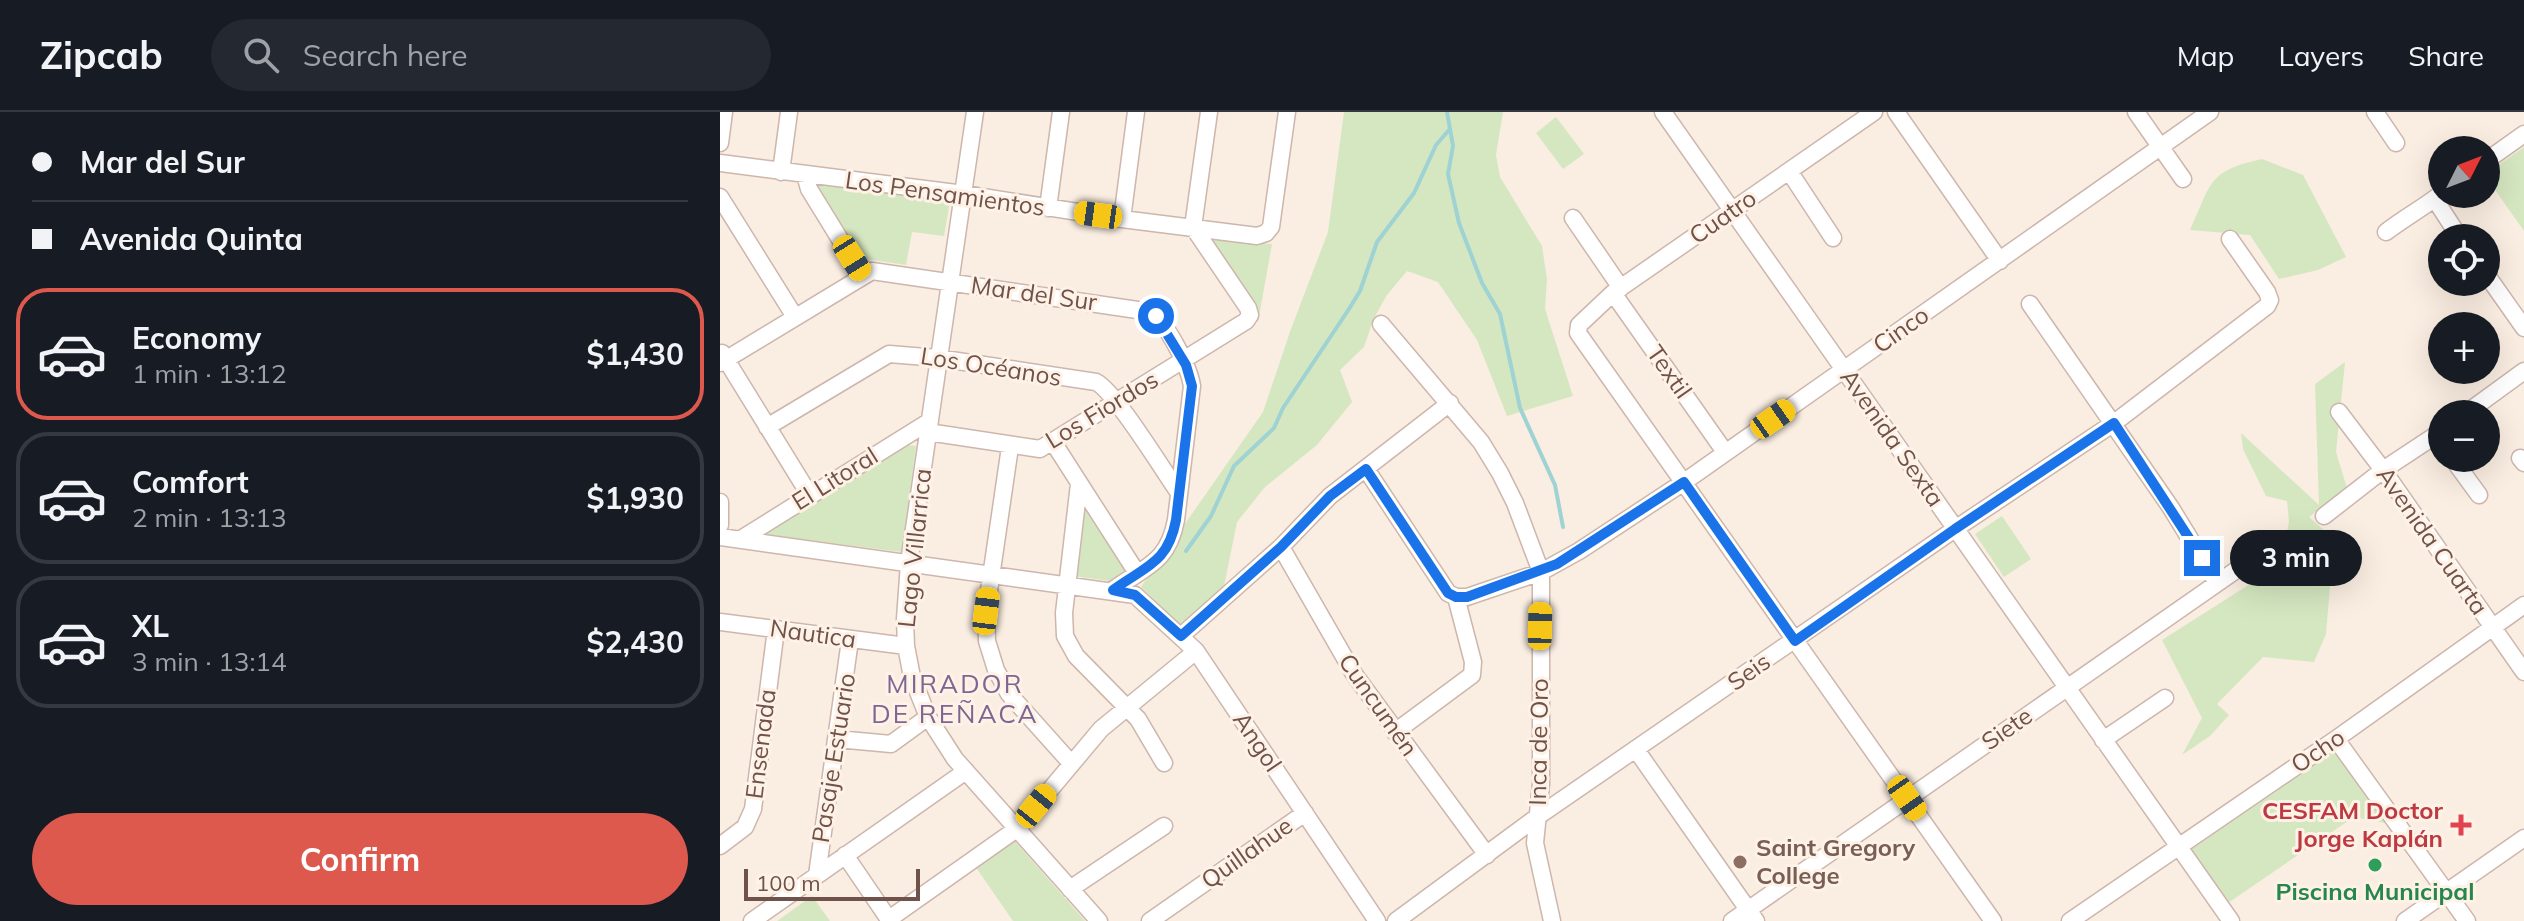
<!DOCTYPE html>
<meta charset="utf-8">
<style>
body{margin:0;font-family:Mulish,sans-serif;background:#242831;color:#f1f3f6;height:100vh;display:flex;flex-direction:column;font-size:30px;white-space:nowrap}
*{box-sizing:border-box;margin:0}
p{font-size:26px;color:#9ea1a6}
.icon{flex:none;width:44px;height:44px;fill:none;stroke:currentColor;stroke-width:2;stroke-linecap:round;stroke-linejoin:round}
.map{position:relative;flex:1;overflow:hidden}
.details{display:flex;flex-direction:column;background:#171b24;width:720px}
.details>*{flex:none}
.hud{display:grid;align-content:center;height:176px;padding:0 32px;background:#171b24}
.needle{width:52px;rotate:48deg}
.tools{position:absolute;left:1708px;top:24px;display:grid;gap:16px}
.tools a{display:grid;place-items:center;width:72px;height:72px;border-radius:50%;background:#171b24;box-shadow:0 8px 32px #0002;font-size:40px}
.scale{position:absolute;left:24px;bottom:20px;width:176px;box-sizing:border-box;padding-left:8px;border:4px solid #70524a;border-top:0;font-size:22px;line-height:28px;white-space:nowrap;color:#70524a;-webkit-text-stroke:6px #fef2e7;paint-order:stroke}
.end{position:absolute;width:36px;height:36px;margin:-18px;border:10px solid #1a73e8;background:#fff;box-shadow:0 0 0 4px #fff}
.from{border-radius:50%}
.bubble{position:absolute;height:56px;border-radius:28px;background:#171b24;box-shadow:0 8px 32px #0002;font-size:26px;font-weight:700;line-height:56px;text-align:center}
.car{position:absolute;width:24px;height:48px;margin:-24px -12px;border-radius:10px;box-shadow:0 0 6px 2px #0007;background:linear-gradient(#f5c518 24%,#345 0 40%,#f5c518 0 76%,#345 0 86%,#f5c518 0)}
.hud b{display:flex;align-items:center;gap:28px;height:76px;font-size:30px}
.hud b+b{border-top:2px solid #363941}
.hud i{width:20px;height:20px;background:#f1f3f6}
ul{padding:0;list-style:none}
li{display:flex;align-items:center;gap:24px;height:132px;margin:0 16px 12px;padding:0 16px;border:4px solid #363941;border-radius:32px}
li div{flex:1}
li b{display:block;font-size:30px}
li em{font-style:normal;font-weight:700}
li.on{border-color:#de594d}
li>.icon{width:72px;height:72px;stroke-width:1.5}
.button{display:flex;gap:16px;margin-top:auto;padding:16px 32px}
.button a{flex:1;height:92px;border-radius:48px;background:#de594d;color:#fff;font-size:32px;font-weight:700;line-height:92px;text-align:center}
header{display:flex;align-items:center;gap:48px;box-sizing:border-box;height:112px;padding:0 40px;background:#171b24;border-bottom:2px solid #363941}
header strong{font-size:38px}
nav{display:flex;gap:44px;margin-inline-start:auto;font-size:28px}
.search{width:560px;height:72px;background:#242831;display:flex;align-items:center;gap:20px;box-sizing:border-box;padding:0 28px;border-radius:44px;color:#9ea1a6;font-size:30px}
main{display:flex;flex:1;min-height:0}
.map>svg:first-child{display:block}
.green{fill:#d5e7c1}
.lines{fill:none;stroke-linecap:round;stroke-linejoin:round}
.stream{stroke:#9ed2d3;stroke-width:4}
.minor-casing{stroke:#cdb6ac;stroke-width:19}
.minor{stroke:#fff;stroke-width:16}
.route{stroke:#1a73e8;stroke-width:10}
.health-dot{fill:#e0444e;stroke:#fef2e7;stroke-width:3}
.education-dot{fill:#8d6e63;stroke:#fef2e7;stroke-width:3}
.leisure-dot{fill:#2e9e5b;stroke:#fef2e7;stroke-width:3}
.labels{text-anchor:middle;stroke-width:6;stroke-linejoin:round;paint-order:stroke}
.street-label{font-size:24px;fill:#70524a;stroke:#fef2e7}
.health-label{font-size:24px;font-weight:bold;fill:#be3a42;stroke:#fef2e7;text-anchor:end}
.education-label{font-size:24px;font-weight:bold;fill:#785e54;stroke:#fef2e7;text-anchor:start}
.leisure-label{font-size:24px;font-weight:bold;fill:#27864d;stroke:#fef2e7}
.neighbourhood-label{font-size:26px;letter-spacing:2px;fill:#7e6693;stroke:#fef2e7}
</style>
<header>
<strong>Zipcab</strong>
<div class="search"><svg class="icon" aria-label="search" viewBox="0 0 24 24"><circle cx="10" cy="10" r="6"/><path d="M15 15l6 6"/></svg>Search here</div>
<nav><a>Map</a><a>Layers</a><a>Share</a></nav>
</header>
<main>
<section class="details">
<div class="hud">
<b><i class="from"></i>Mar del Sur</b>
<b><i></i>Avenida Quinta</b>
</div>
<ul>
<li class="on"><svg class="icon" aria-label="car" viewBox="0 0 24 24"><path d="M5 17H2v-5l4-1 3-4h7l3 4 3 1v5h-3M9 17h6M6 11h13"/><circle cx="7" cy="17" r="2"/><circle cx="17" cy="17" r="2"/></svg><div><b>Economy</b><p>1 min · 13:12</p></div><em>$1,430</em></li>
<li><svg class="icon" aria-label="car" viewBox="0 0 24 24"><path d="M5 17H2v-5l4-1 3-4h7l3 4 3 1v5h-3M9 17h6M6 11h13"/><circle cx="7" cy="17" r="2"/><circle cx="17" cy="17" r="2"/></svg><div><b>Comfort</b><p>2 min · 13:13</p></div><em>$1,930</em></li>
<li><svg class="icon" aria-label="car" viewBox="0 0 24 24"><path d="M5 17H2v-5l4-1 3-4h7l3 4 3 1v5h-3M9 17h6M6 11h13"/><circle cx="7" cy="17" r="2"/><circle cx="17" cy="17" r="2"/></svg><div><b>XL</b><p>3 min · 13:14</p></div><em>$2,430</em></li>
</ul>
<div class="button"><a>Confirm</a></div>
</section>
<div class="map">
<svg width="1804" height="809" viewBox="0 0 1804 809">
<rect width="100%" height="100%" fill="#faede1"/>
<path class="green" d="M 624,0 L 783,0 L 776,43 L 780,65 L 822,134 L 827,167 L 825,197 L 853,284 L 787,304 L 757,228 L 718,170 L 687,159 L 667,183 L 654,206 L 644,235 L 620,258 L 632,290 L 597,333 L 545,375 L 517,410 L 503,479 L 463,516 L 421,475 L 543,300 L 571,217 L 608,120 Z
M 836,5 L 864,42 L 843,57 L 816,21 Z
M 1804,35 L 1804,119 L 1766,65 L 1766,62 Z
M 1542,47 L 1583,63 L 1626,145 L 1598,158 L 1559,167 L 1530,123 L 1470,118 C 1492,71 1487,59 1542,47 Z
M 94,70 L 230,89 L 224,124 L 192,120 L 186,153 L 140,146 Z
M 483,126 L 552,132 L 538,210 Z
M 1625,250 L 1616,340 L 1627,376 L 1589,405 L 1614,427 L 1606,522 L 1594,550 L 1543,545 L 1497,592 L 1509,603 L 1490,624 L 1462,643 L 1482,606 L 1442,528 L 1552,458 L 1564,434 L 1569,410 L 1567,389 L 1546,384 L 1523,337 L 1521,321 L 1599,393 L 1595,272 Z
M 188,333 L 196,334 L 182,440 L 42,422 Z
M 362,386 L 409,455 L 390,469 L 353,464 Z
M 1282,404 L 1311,447 L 1284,465 L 1255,422 Z
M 1613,637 L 1616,638 L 1670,712 L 1639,706 L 1625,711 L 1508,791 L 1469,737 L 1471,732 Z
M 293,727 L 365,809 L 293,809 L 255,754 Z
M 92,784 L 110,809 L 57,809 Z"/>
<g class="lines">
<path class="stream" d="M 727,0 L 733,34 L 728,62 L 739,111 L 762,171 L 780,202 L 800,296 L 835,373 L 843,415
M 466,439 L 491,404 L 514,354 L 554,316 L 563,296 L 629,197 L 640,179 L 657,130 L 694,81 L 716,33 L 729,18"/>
<defs>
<path id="minor" d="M 255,0 L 189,451 L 185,507 L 186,534 L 192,565 L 208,605 L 235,647 L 379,809
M 943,0 L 1511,809
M 1154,0 L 893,181 L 859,213 L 858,221 L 1273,809
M 1176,0 L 1280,149
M 1416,0 L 1463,67
M 1655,0 L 1676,31
M 0,31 L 4,0
M 1766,49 L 1804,22
M 0,51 L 244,82 L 402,107 L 537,124 L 546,121 L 551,115 L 567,0
M 1069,59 L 1113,126
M 61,60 L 69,0
M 85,63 L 89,77 L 142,163
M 0,85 L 75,205
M 1716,89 L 1740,126
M 328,96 L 341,0
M 853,106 L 901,176
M 402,107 L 416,0
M 1666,120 C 1684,106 1706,94 1722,81
M 1766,162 L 1804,216
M 893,181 L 1005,340
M 1310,192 L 1451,396 L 1497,471
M 661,212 L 761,330 L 780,361 L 795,391 L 821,460 L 821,672 L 815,731 L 832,809
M 2,241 L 89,382
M 0,251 L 152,159 L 431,200 C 447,212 469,254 472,274 L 456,408 C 448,451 426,454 393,478
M 1619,300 L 1663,358 L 1804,560
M 1745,302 L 1804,259
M 47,315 L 169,242 L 218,246 L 376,270 C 395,279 444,360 459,381
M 208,320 L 320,337 L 526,209 L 530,203 L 528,196 L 473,115 L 489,0
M 333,330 L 417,461
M 290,335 L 266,499 L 267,529 L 276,558 L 289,582 L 350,650
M 1732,346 L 1759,383
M 1800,346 L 1804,351
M 646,357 L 728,481 L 736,485
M 359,372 L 344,501 L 345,524 L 356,544 L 418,607 L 444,651
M 0,390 L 0,413
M 1604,404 L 1663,358 L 1722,319
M 0,425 L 415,483 L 476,539 L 657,809
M 21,427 L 210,309
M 561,435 L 634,562 L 767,743
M 736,485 L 747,485 L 821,460 L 859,439 L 964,370 L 1490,0
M 0,510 L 186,534
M 461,524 L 561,435 L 610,384 L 730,291
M 675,620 L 752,563 L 753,550 L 736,485
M 117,627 L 171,632 L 208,605
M 1616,627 L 1747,809
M 1383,628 L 1445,586
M 917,639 L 1036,809
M 0,734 L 25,715 L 33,697 L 56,517
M 125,743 L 170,809
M 97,763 L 130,528
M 350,777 L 444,714
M 169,807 L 298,716 L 381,617 L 476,539
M 32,809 L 246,659
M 430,809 L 585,701
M 676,809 L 817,705 L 1235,417 L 1394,311 L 1547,194 L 1550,188 L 1547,180 L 1510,127
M 1012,809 L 1545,438
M 1350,809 L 1616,627 L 1804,493
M 1685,809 L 1804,726"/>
</defs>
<use href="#minor" class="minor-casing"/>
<use href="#minor" class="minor"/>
</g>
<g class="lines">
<path class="route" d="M 436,204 L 466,253 L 472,274 L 456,408 C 448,451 426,454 393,478 L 415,483 L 461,524 L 561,435 L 610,384 L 646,357 L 728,481 L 736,485 L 747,485 L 837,452 L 964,370 L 1075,529 L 1235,417 L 1394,311 L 1482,446"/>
</g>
<path class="health-dot" d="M1737 701h8v8h8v8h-8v8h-8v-8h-8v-8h8z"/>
<circle class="education-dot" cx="1020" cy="750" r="8"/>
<circle class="leisure-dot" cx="1655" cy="753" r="8"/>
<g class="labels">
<g class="street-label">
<text transform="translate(225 82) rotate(8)" y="8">Los Pensamientos</text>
<text transform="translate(1003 105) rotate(-35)" y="8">Cuatro</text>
<text transform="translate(314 182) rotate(8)" y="8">Mar del Sur</text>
<text transform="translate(1181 218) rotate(-35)" y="8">Cinco</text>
<text transform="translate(271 255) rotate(9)" y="8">Los Océanos</text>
<text transform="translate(949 260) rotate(55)" y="8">Textil</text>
<text transform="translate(382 298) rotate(-31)" y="8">Los Fiordos</text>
<text transform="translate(1172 326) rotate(55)" y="8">Avenida Sexta</text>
<text transform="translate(115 367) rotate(-32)" y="8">El Litoral</text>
<text transform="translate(1712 429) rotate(55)" y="8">Avenida Cuarta</text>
<text transform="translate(195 436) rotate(-84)" y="8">Lago Villarrica</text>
<text transform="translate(93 522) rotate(8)" y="8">Nautica</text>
<text transform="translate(1029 560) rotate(-35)" y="8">Seis</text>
<text transform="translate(658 593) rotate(55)" y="8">Cuncumén</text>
<text transform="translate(1287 617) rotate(-35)" y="8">Siete</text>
<text transform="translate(537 630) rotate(56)" y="8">Angol</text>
<text transform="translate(819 630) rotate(-89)" y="8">Inca de Oro</text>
<text transform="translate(41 632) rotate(-83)" y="8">Ensenada</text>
<text transform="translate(1598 639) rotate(-34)" y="8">Ocho</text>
<text transform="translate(114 646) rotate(-81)" y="8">Pasaje Estuario</text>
<text transform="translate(527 741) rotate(-35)" y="8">Quillahue</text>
</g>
<g class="health-label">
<text x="1723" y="707">CESFAM Doctor<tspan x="1723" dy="28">Jorge Kaplán</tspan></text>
</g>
<g class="education-label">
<text x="1036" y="744">Saint Gregory<tspan x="1036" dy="28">College</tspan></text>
</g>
<g class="leisure-label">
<text x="1655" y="788">Piscina Municipal</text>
</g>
<g class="neighbourhood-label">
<text x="235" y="581">MIRADOR<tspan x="235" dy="30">DE REÑACA</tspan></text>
</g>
</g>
</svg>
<div class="tools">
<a><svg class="needle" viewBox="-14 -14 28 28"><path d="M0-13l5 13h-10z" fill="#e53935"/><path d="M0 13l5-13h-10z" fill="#9ea1a6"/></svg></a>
<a><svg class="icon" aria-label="locate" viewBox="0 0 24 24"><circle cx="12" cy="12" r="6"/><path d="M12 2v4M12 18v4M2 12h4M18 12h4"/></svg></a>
<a>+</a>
<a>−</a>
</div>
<div class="scale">100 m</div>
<i class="end from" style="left:436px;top:204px"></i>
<i class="end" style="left:1482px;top:446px"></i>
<div class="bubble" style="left:1510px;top:418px;width:132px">3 min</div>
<i class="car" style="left:378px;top:103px;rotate:278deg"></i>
<i class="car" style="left:132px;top:146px;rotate:148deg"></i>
<i class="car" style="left:1053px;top:307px;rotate:55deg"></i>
<i class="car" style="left:266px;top:499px;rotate:7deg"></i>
<i class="car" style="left:820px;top:514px;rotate:1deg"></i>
<i class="car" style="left:1187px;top:686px;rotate:145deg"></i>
<i class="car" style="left:316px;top:694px;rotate:39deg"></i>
</div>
</main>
